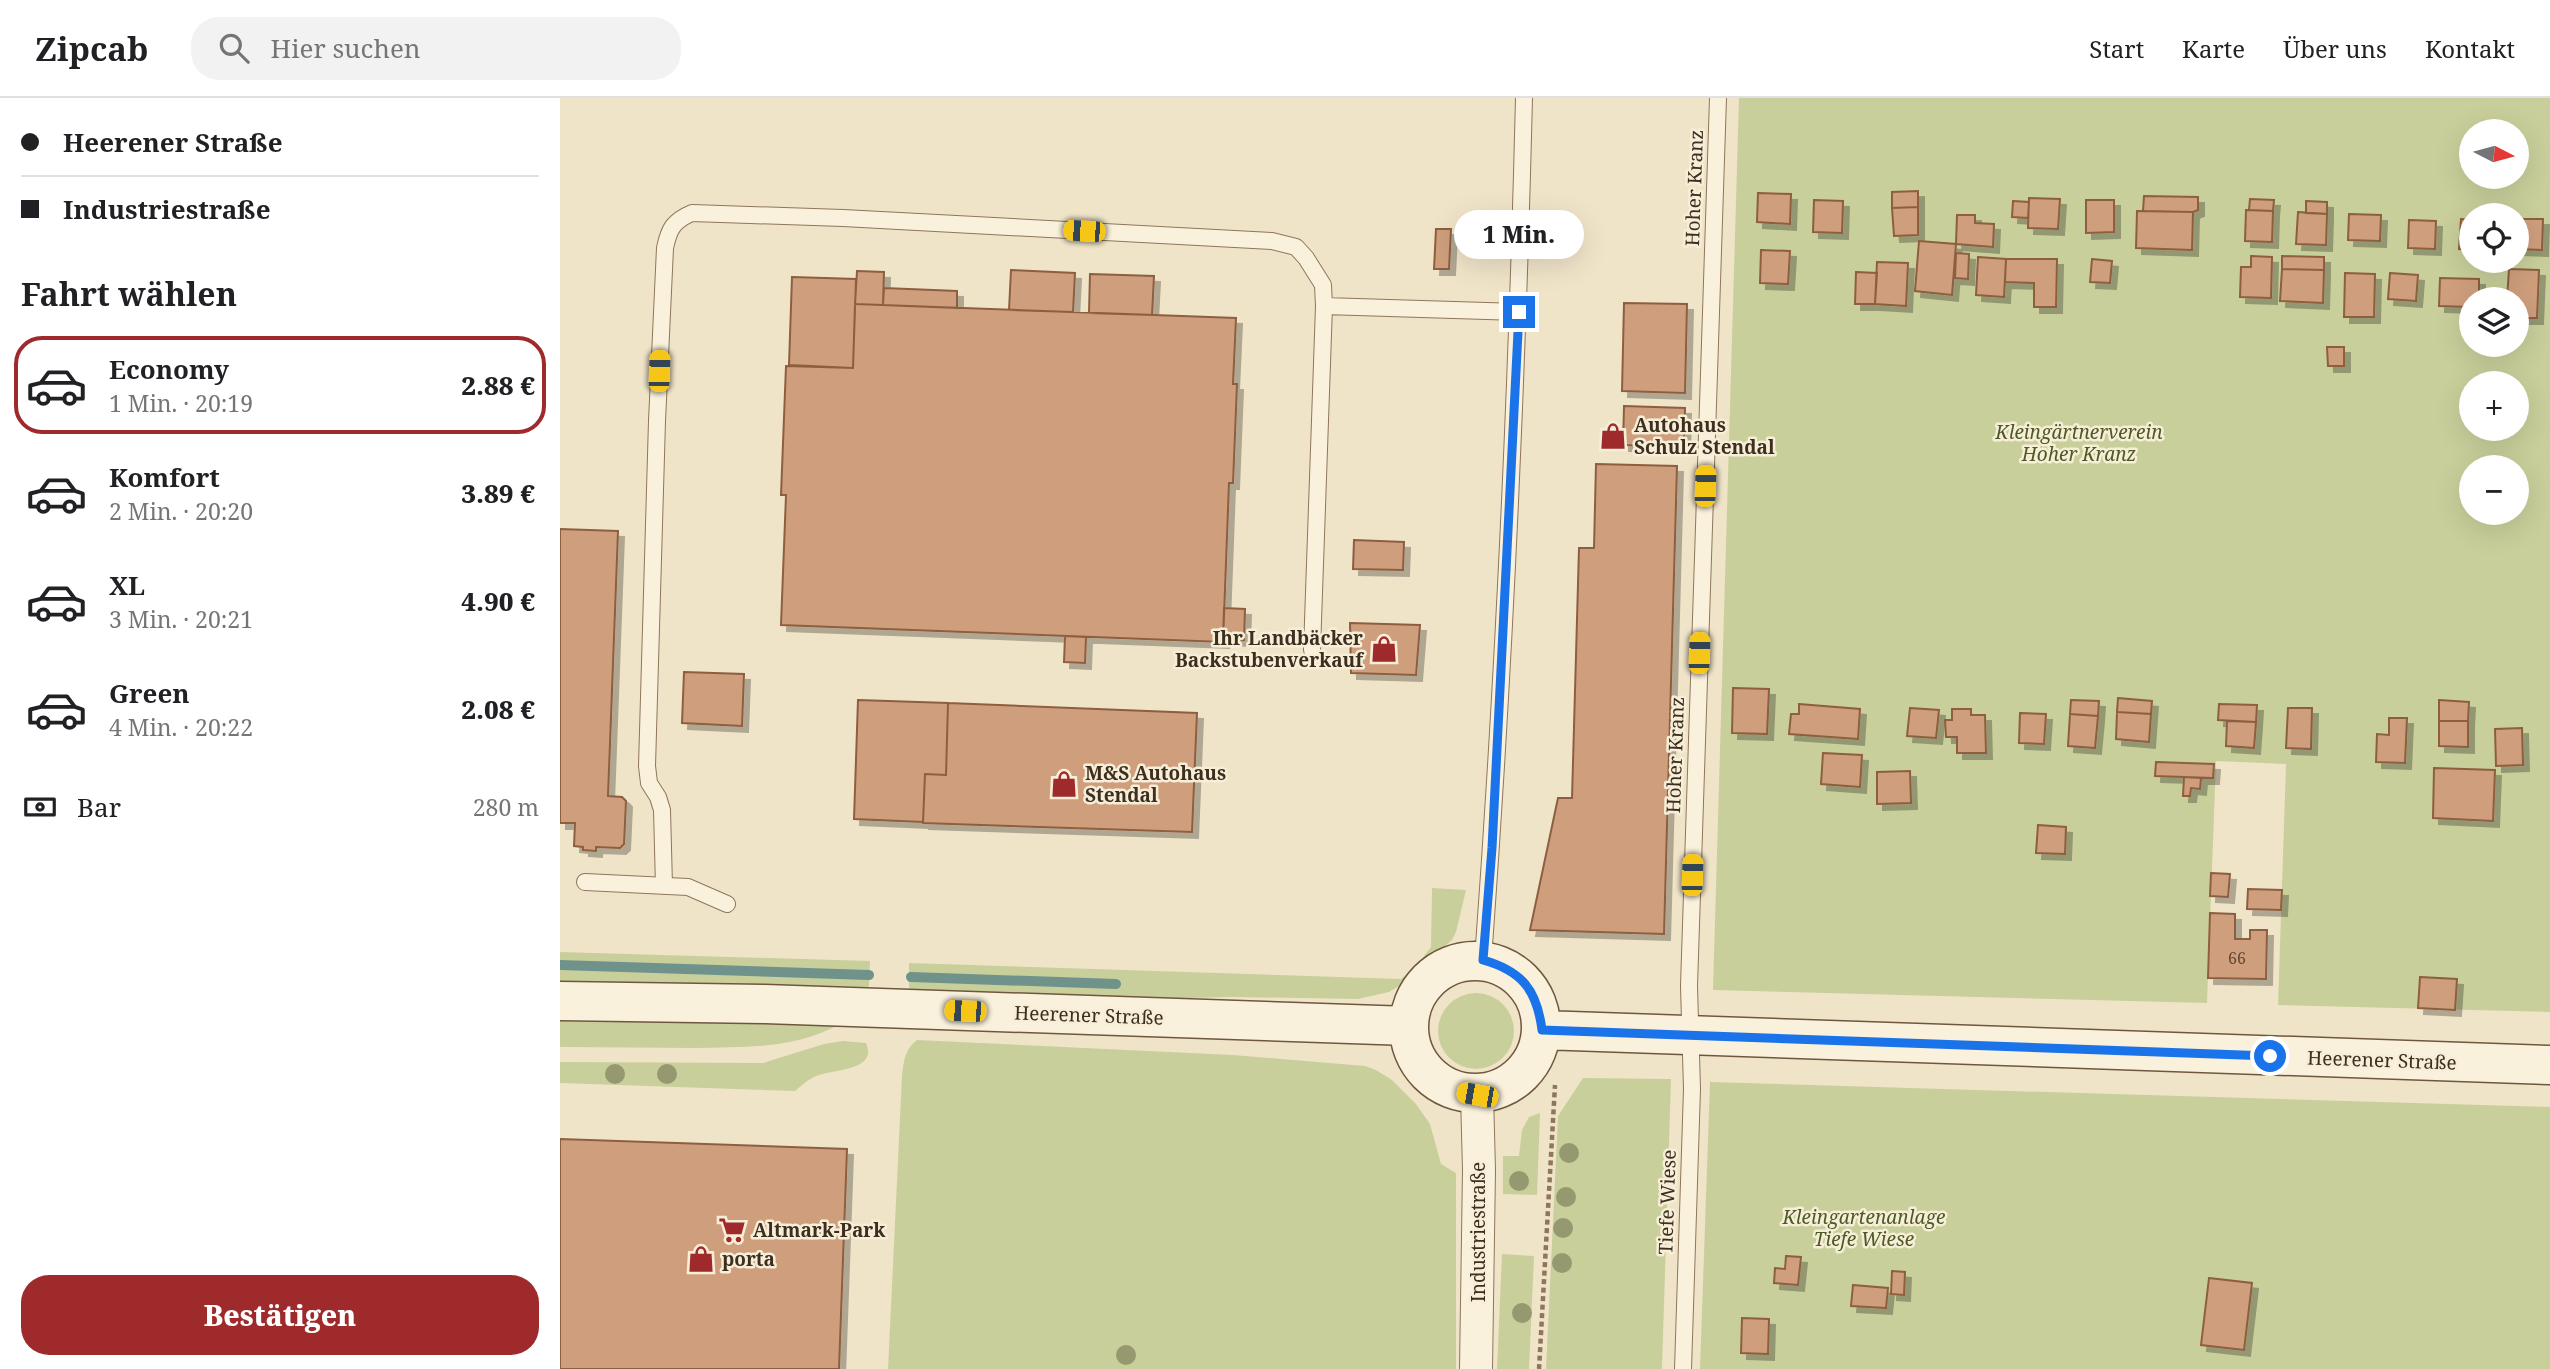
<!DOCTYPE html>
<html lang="de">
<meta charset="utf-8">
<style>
body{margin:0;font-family:"Noto Serif",serif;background:#f2f2f2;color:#202124;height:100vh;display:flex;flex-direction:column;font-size:26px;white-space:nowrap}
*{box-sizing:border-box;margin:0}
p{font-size:23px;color:#757577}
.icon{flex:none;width:38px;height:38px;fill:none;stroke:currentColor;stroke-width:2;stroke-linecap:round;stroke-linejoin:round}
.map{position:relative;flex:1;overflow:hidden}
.details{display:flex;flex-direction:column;background:#fff;width:560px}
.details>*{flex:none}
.guide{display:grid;align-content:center;height:154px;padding:0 21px;background:#fff}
.needle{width:46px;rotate:96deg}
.controls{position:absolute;left:1899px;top:21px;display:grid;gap:14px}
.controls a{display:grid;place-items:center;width:70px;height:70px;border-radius:50%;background:#fff;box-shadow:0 7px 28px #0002;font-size:35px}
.end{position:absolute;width:32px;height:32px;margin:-16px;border:9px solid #1a73e8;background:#fff;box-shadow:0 0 0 4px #fff}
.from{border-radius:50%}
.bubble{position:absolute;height:49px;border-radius:24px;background:#fff;box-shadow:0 7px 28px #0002;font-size:23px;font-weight:800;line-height:49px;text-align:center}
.car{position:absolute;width:21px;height:42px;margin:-21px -10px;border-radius:9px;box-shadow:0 0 5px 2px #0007;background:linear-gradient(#f5c518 24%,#345 0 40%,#f5c518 0 76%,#345 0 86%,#f5c518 0)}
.guide b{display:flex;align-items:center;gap:24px;height:66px;font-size:26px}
.guide b+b{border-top:2px solid #e0e0e0}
.guide i{width:18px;height:18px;background:#202124}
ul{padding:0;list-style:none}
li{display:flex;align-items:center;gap:21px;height:98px;margin:0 14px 10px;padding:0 7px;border:4px solid transparent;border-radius:28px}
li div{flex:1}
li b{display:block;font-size:26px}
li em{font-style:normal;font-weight:800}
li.on{border-color:#9e2a2b}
li>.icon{width:63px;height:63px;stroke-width:1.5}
h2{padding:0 21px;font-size:32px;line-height:84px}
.pay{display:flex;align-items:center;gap:18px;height:77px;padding:0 21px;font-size:26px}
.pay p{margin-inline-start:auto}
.cta{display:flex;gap:14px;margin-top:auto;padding:14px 21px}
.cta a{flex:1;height:80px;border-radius:28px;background:#9e2a2b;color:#fff;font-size:28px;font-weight:800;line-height:80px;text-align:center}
header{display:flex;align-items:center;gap:42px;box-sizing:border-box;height:98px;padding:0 35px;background:#fff;border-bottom:2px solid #e0e0e0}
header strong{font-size:33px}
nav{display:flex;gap:38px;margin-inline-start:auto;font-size:24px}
.search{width:490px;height:63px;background:#f2f2f2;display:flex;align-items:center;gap:18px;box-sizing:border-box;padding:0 24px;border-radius:28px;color:#757577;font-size:26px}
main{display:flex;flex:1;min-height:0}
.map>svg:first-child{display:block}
.green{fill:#c9cf9b;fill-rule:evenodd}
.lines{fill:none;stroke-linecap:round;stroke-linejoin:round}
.stream{stroke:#6f938a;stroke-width:10}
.building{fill:#cf9f7d;stroke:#8d5f41;stroke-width:2;filter:url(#shadow)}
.lane-casing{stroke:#8d765c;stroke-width:18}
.street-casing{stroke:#8d765c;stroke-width:34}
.secondary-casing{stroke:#6f573f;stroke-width:41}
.path{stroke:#8d765c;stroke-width:4.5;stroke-dasharray:5 3.5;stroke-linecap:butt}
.lane{stroke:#faf1dc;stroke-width:16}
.street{stroke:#faf1dc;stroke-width:32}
.secondary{stroke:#faf1dc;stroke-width:38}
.tree{fill:#96986f}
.route{stroke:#1a73e8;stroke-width:9}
.labels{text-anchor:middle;stroke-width:5;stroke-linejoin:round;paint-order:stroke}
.number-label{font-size:16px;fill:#624a37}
.street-label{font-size:19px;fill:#3d2e20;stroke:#f7eed8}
.poi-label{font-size:19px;font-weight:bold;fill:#3d2e20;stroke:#f7eed8;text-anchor:start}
.park-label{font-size:19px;font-style:italic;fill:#4d5a26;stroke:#f7eed8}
</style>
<header>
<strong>Zipcab</strong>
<div class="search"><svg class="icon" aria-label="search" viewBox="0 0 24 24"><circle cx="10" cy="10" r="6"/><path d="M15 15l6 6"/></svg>Hier suchen</div>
<nav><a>Start</a><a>Karte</a><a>Über uns</a><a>Kontakt</a></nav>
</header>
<main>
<section class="details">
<div class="guide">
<b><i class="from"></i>Heerener Straße</b>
<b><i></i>Industriestraße</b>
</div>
<h2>Fahrt wählen</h2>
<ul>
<li class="on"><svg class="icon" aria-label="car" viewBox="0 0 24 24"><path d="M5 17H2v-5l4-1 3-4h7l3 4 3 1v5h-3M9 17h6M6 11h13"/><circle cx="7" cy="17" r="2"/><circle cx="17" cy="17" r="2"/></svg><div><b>Economy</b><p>1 Min. · 20:19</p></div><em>2.88 €</em></li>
<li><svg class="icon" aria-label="car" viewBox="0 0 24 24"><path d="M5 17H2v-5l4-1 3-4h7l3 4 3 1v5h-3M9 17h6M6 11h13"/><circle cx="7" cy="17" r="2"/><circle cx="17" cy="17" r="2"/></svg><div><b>Komfort</b><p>2 Min. · 20:20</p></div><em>3.89 €</em></li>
<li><svg class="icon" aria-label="car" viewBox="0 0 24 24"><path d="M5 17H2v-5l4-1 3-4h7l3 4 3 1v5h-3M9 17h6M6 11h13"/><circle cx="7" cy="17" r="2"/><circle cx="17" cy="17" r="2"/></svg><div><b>XL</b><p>3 Min. · 20:21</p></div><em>4.90 €</em></li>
<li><svg class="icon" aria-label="car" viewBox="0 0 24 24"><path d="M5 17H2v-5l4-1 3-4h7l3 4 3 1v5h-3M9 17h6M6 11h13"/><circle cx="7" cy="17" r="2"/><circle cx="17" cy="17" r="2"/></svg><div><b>Green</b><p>4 Min. · 20:22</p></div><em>2.08 €</em></li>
</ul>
<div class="pay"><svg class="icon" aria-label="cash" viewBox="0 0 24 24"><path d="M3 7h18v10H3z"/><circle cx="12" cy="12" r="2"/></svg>Bar<p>280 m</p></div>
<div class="cta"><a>Bestätigen</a></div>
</section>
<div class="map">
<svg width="1990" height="1271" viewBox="0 0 1990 1271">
<defs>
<filter id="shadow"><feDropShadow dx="6" dy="6" stdDeviation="0" flood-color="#0004"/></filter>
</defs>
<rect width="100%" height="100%" fill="#f0e4c8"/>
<path class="green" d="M 1179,0 L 1990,0 L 1990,914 L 1718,907 L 1726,666 L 1656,663 L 1647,905 L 1153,892 ZM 1911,33 L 1956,33 L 1956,79 L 1911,79 ZM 1911,117 L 1956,117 L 1956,163 L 1911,163 ZM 1911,201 L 1956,201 L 1956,247 L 1911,247 ZM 1911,285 L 1956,285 L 1956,331 L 1911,331 ZM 1911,369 L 1956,369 L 1956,415 L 1911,415 Z
M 872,790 L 906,792 L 896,834 L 892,842 L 839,888 L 829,894 L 798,901 L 672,899 L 590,901 L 353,896 L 349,889 L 349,865 L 841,881 L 857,867 L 871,849 Z
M 0,854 L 310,863 L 309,888 L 303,893 L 0,884 Z
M878 933a38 38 0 1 1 76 0a38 38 0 1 1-76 0Z
M 0,923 L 282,925 C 236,951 187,949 135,950 C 90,950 45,949 0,949 Z
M 357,942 L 673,957 L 805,968 L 816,972 L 832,982 L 856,1006 L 870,1026 L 881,1066 L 896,1075 L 896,1271 L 328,1271 L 342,978 C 344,964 344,952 357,942 Z
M 283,943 L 306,945 C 318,972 276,971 259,977 C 250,980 243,986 235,993 L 0,985 L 0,964 L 203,965 L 264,946 Z
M 1023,980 L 1111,981 L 1102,1271 L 986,1271 L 998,1018 Z
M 1150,984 L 1990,1009 L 1990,1271 L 1140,1271 Z
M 980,1015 L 977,1097 L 943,1096 L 943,1058 L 959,1058 L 962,1032 L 969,1019 Z
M 942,1156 L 974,1158 L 969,1271 L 937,1271 Z"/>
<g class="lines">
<path class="stream" d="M 0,867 L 309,877
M 351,879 L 556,886"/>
</g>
<path class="building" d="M 1358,93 L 1358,109 L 1332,110 L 1332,94 Z
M 1198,95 L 1231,96 L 1230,126 L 1197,124 Z
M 1584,98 L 1638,99 L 1638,112 L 1633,114 L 1583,113 Z
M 1469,100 L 1500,101 L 1498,131 L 1468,130 Z
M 1690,101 L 1714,102 L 1713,113 L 1689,112 Z
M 1254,102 L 1283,103 L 1282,135 L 1253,134 Z
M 1526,102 L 1554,102 L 1554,134 L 1526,135 Z
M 1453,103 L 1469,104 L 1468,120 L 1452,119 Z
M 1746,103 L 1767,104 L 1767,116 L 1746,115 Z
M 1358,109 L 1358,137 L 1334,138 L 1332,110 Z
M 1686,112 L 1713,113 L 1712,144 L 1685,143 Z
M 1577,113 L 1633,114 L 1632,152 L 1576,150 Z
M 1738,114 L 1767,116 L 1766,147 L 1736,146 Z
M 1789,116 L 1821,117 L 1820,143 L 1788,142 Z
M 1397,117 L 1415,117 L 1415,125 L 1434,126 L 1433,149 L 1396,146 Z
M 1901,121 L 1911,122 L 1911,152 L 1899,151 Z
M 1956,121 L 1983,121 L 1982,152 L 1956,151 Z
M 1849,122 L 1876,123 L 1875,151 L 1848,150 Z
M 876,131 L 891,131 L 889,171 L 874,171 Z
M 1359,143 L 1396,146 L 1392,197 L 1355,193 Z
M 1201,152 L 1230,153 L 1228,186 L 1200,185 Z
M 1396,155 L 1409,156 L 1408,181 L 1395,180 Z
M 1691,158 L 1712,159 L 1711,200 L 1680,199 L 1681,169 L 1691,169 Z
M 1722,158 L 1764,159 L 1764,172 L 1722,171 Z
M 1418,159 L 1446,161 L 1444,199 L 1416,197 Z
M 1446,161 L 1497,161 L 1496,209 L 1474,209 L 1474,185 L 1445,184 Z
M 1532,161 L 1552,163 L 1550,185 L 1530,184 Z
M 1317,164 L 1348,165 L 1346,208 L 1315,206 Z
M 1722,171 L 1764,172 L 1763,205 L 1720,203 Z
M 1949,171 L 1979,172 L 1977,220 L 1956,220 L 1956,201 L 1947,201 Z
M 451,172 L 515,175 L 513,214 L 449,212 Z
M 297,173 L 324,174 L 323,207 L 295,206 Z
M 1296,174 L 1317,175 L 1315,206 L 1295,206 Z
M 1785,175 L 1815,176 L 1814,219 L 1784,219 Z
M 1830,175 L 1858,177 L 1856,203 L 1828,201 Z
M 530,176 L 594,178 L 592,217 L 529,215 Z
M 232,179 L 296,181 L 293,270 L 229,267 Z
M 1880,180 L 1919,181 L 1919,201 L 1911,201 L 1911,209 L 1879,208 Z
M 324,190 L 397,193 L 397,210 L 323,207 Z
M 1064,205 L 1127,206 L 1125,295 L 1062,293 Z
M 295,206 L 676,220 L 673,286 L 677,286 L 673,385 L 669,385 L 663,544 L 221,527 L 226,397 L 221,397 L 226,268 L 293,270 Z
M 1767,249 L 1784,249 L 1784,268 L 1768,268 Z
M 1064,308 L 1125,310 L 1124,349 L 1063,347 Z
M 1036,366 L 1117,368 L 1104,836 L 970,832 L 998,700 L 1012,700 L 1019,450 L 1034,450 Z
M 0,431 L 58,433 L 48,698 L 62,699 L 66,703 L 64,746 L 60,750 L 36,749 L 36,753 L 23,752 L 23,749 L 14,748 L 15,725 L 0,725 Z
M 794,442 L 844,444 L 843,472 L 793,471 Z
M 664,510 L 685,511 L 684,542 L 663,541 Z
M 790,525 L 860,527 L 856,577 L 791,575 Z
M 505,538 L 526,539 L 525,565 L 504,564 Z
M 124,574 L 184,576 L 182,628 L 122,625 Z
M 1173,590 L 1209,591 L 1207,636 L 1172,635 Z
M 1558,600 L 1592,603 L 1591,616 L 1557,614 Z
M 298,602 L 388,605 L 386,677 L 365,676 L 363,724 L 294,721 Z
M 1511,602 L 1539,603 L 1538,618 L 1510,616 Z
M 1879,602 L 1909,604 L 1908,623 L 1879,623 Z
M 388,605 L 637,615 L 632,734 L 363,725 L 365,676 L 386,677 Z
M 1239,606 L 1300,611 L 1298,641 L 1229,636 L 1231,616 L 1239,616 Z
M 1659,606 L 1697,607 L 1696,624 L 1658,622 Z
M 1350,610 L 1379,612 L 1376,640 L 1347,638 Z
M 1728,610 L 1752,610 L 1751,651 L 1726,650 Z
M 1392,611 L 1411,611 L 1411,617 L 1425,617 L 1426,655 L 1397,655 L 1397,639 L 1386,639 L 1385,622 L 1392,622 Z
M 1557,614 L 1591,616 L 1589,644 L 1556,641 Z
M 1460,615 L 1486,616 L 1484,646 L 1459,645 Z
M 1510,616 L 1538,618 L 1535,650 L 1508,648 Z
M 1829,620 L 1847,620 L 1845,665 L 1816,664 L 1817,636 L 1829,637 Z
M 1667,623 L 1696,624 L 1694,650 L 1666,648 Z
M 1879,623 L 1908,623 L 1908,649 L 1879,648 Z
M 1962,630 L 1963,667 L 1936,668 L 1935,631 Z
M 1263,655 L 1302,657 L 1300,689 L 1261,686 Z
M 1596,664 L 1654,666 L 1653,680 L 1595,678 Z
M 1874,670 L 1935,672 L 1933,723 L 1873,720 Z
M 1350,673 L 1351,705 L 1317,706 L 1317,674 Z
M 1624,679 L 1641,680 L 1640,691 L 1631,690 L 1630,698 L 1623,698 Z
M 1478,727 L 1506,729 L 1505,756 L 1476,755 Z
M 1651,775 L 1670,776 L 1668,799 L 1650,798 Z
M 1688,791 L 1722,792 L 1721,812 L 1687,811 Z
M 1650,815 L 1675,816 L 1675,841 L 1690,841 L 1690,832 L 1707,832 L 1706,881 L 1648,880 Z
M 1860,879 L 1897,881 L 1895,912 L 1858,910 Z
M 0,1041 L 287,1051 L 279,1271 L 0,1271 Z
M 1226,1158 L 1241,1159 L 1238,1187 L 1214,1185 L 1215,1170 L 1225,1171 Z
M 1332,1173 L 1345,1174 L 1344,1197 L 1331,1196 Z
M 1649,1180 L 1692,1185 L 1684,1252 L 1641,1247 Z
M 1293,1187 L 1328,1190 L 1326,1210 L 1291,1208 Z
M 1182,1220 L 1209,1221 L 1208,1256 L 1181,1255 Z"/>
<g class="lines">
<defs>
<path id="lane" d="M 752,552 L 764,208 L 959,214
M 25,784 L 128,789 L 167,806
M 104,788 L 102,712 L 98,699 L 89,685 L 87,668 L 97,323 L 105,150 C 109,131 113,123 132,115 L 283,120 L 712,143 L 736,149 L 746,160 L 763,187 L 764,208
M 923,862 C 944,575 957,288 964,0
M 1123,1271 L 1132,991 L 1129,888 L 1158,0"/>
<path id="street" d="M 916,1271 L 919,1072 L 917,997"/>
<path id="secondary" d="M849 929a66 66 0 1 1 132 0a66 66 0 1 1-132 0Z
M 0,903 L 205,906 L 849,928
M 982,932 L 1990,967"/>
</defs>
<use href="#lane" class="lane-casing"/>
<use href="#street" class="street-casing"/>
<use href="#secondary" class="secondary-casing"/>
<path class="path" d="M 979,1271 L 995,987"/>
<use href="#lane" class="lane"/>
<use href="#street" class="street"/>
<use href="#secondary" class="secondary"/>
</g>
<g class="tree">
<circle cx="55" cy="976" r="10"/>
<circle cx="107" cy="976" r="10"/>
<circle cx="1009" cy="1055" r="10"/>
<circle cx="959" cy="1083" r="10"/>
<circle cx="1006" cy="1099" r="10"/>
<circle cx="1003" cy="1130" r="10"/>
<circle cx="1002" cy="1165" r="10"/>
<circle cx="962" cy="1215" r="10"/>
<circle cx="566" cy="1257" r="10"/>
</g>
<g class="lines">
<path class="route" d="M 959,214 L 932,750 L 923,862 C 962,873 977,892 982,932 L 1710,958"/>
</g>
<defs>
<symbol id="shop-bare" viewBox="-9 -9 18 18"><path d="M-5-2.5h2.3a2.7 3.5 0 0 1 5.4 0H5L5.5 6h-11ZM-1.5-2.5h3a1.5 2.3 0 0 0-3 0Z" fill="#9e2a2b" stroke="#f7eed8" stroke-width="2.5" paint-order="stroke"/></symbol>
<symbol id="supermarket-bare" viewBox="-9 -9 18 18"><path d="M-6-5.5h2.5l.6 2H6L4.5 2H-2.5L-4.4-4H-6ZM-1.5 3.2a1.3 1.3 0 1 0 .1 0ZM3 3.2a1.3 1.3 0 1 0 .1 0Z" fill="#9e2a2b" stroke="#f7eed8" stroke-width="2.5" paint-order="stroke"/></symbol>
</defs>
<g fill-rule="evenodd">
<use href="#shop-bare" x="1034" y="319" width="38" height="38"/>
<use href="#shop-bare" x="805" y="532" width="38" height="38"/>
<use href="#shop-bare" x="485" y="667" width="38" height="38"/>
<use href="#supermarket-bare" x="153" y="1113" width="38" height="38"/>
<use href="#shop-bare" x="122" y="1142" width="38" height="38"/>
</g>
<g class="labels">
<g class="number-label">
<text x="1677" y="866">66</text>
</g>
<g class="street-label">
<text transform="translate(1134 90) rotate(-88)" y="7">Hoher Kranz</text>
<text transform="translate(1115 657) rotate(-88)" y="7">Hoher Kranz</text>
<text transform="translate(529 917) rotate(2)" y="7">Heerener Straße</text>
<text transform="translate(1822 962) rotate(2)" y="7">Heerener Straße</text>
<text transform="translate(1107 1104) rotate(-88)" y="7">Tiefe Wiese</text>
<text transform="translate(918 1134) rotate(-90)" y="7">Industriestraße</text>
</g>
<g class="poi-label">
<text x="1074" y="334">Autohaus<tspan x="1074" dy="22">Schulz Stendal</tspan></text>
<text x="803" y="547" text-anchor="end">Ihr Landbäcker<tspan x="803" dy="22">Backstubenverkauf</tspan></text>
<text x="525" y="682">M&amp;S Autohaus<tspan x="525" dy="22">Stendal</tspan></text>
<text x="193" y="1139">Altmark-Park</text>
<text x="162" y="1168">porta</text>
</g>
<g class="park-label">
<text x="1519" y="341">Kleingärtnerverein<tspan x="1519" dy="22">Hoher Kranz</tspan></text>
<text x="1304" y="1126">Kleingartenanlage<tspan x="1304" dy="22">Tiefe Wiese</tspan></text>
</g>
</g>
</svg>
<div class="controls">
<a><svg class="needle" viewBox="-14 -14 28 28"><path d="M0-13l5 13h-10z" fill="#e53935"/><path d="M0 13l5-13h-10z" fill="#757577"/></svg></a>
<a><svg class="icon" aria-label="locate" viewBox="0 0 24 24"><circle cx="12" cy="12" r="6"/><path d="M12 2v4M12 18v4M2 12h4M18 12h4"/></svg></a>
<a><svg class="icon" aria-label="layers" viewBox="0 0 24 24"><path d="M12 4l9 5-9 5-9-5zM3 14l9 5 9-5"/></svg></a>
<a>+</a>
<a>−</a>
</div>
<i class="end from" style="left:1710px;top:958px"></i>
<i class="end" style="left:959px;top:214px"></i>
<div class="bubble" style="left:894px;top:112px;width:130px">1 Min.</div>
<i class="car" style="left:524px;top:133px;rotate:273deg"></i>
<i class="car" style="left:99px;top:273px;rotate:2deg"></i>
<i class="car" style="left:1145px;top:388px;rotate:2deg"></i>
<i class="car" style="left:1139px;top:555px;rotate:2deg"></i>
<i class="car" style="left:1132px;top:777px;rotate:2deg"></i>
<i class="car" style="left:405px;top:913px;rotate:272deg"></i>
<i class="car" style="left:917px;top:997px;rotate:280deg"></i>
</div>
</main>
